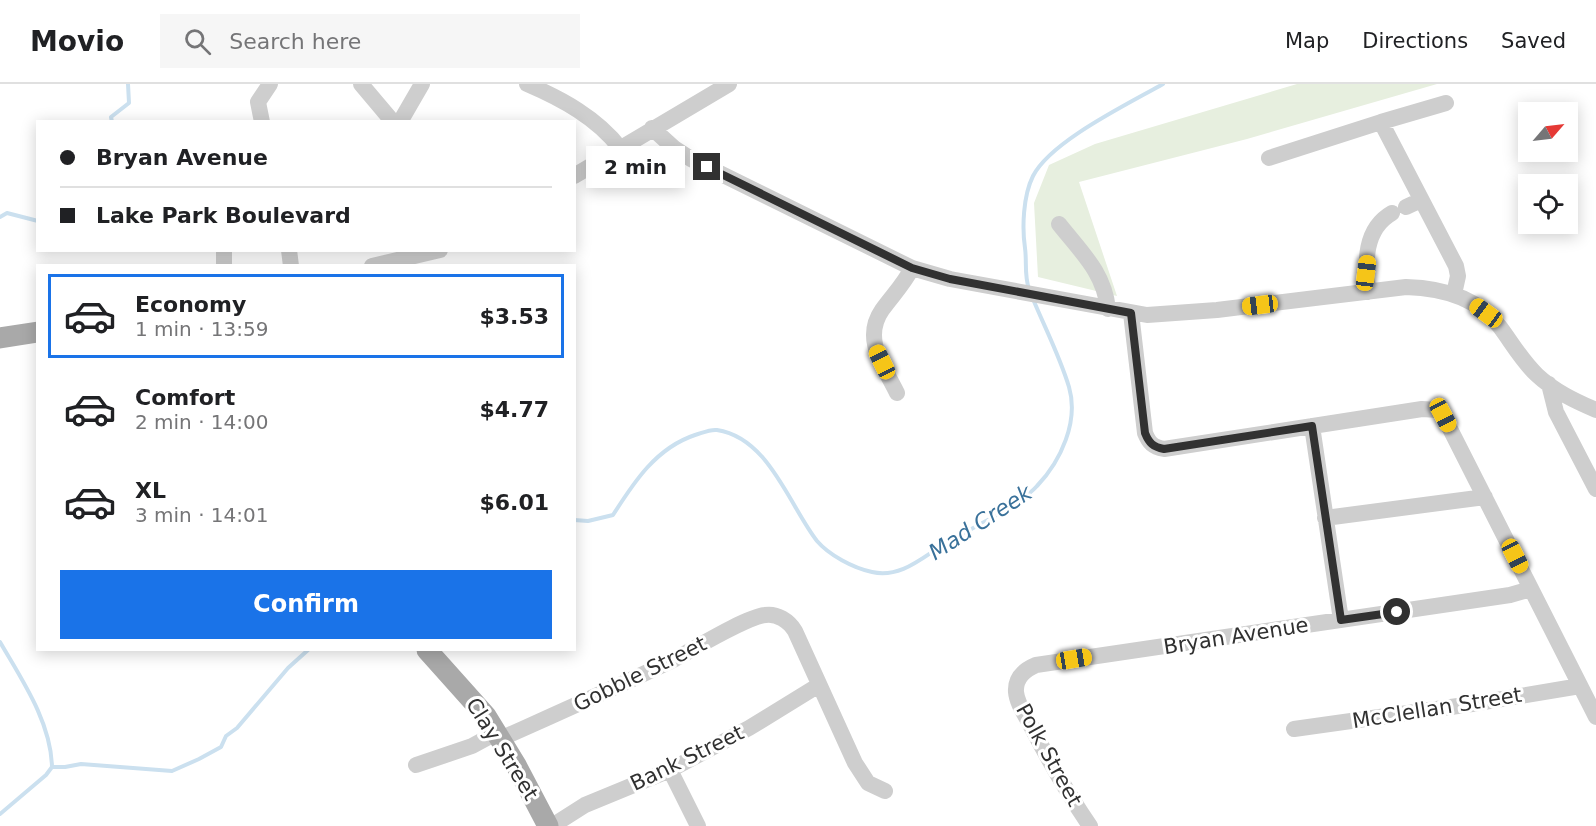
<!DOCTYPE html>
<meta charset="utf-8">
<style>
body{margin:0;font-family:"DejaVu Sans",sans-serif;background:#f6f6f6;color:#202124;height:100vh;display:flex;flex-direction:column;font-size:22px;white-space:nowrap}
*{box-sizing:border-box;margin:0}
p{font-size:20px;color:#757577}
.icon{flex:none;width:33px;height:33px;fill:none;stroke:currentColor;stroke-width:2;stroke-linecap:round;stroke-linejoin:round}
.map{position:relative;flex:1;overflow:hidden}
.side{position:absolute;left:36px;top:180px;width:540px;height:387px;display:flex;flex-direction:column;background:#fff;border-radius:0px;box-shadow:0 3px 15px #0003}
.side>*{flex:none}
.hud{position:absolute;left:36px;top:36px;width:540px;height:132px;border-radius:0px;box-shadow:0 3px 15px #0003;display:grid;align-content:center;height:132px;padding:0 24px;background:#fff}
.needle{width:39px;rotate:62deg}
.tools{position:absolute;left:1518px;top:18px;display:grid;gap:12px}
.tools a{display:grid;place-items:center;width:60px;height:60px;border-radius:0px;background:#fff;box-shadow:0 3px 15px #0003;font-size:30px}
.end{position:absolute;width:27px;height:27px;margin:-14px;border:8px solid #313131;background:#fff;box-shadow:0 0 0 3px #fff}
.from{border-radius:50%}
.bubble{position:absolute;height:42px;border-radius:0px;background:#fff;box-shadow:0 3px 15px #0003;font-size:20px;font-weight:700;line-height:42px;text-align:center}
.car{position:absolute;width:18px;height:36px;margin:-18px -9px;border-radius:8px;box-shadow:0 0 4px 2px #0007;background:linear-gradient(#f5c518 24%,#345 0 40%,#f5c518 0 76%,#345 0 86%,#f5c518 0)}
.hud b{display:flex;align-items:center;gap:21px;height:57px;font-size:22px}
.hud b+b{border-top:2px solid #e0e0e0}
.hud i{width:15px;height:15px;background:#202124}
ul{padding:10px 0 0;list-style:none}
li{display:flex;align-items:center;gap:18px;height:84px;margin:0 12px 9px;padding:0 12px;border:3px solid transparent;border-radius:0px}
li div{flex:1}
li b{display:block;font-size:22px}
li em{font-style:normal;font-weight:700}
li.active{border-color:#1a73e8}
li>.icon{width:54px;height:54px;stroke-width:1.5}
.action{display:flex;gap:12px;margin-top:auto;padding:12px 24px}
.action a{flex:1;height:69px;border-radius:0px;background:#1a73e8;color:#fff;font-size:24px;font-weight:700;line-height:69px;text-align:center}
header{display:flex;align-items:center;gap:36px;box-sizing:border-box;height:84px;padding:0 30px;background:#fff;border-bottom:2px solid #e0e0e0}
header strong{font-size:28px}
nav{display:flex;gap:33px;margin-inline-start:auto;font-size:21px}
.search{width:420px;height:54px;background:#f6f6f6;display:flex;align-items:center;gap:15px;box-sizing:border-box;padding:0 21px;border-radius:0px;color:#757577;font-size:22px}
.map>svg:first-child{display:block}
.green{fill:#e7efdf}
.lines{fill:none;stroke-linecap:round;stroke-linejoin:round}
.stream{stroke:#cbe0ef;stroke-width:4}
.minor{stroke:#cecece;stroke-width:16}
.major{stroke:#a9a9a9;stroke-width:21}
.route{stroke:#313131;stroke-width:8}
.labels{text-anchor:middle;stroke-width:6;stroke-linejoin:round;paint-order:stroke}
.street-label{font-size:21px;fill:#313131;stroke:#fff}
.water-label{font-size:22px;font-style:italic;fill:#39719a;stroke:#fff}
</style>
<header>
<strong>Movio</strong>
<div class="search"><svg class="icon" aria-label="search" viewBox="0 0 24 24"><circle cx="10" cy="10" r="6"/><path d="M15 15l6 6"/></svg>Search here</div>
<nav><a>Map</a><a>Directions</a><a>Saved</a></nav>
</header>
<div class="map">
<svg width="1596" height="742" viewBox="0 0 1596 742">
<rect width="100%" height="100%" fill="#fff"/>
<path class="green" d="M 1297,0 L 1437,0 L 1247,55 L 1079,98 L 1117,212 L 1038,193 L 1034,119 L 1049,81 L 1095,60 Z"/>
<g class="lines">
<path class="stream" d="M 112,38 L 111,33 L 129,19 L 128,0
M 0,133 L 7,129 L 38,137
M 1029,205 C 1024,191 1027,178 1025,164 C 1022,144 1023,112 1033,92 C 1051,57 1128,20 1163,0
M 574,436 L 588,437 L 613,431 C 634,398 656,364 695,351 C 702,349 710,345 717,346 C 769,354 789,421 817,457 C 829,471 853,484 872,488 C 904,495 926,469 953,455 C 976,442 1020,421 1037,402 C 1061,377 1079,337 1069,303 C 1060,273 1045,244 1033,215
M 0,558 C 22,596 51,638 52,683
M 52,683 L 65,683 L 81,680 L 172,687 L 199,675 L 221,663 L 226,652 L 237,644 L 288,584 L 308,566
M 0,730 L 46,691 L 52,683"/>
<path class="minor" d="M 361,0 L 393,38
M 527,0 C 562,15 597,34 620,64
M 1446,19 L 1381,38 L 1456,182 L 1458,192 L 1454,210
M 262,38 L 258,18 L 270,0
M 400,38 L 422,0
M 652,44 L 674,64 L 691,75 L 912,184 L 950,195 L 1147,231 L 1217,226 L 1406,203 C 1442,204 1478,214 1500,243 C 1512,259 1522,277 1537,291 C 1554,307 1575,317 1596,326
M 1269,74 L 1381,38
M 574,92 L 729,0
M 1406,123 L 1421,116
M 1059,140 C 1081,168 1104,188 1108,225
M 224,166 L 224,182
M 289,166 L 291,182
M 372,182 L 440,166
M 1368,208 C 1365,178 1364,145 1392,129
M 1131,229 L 1145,349 C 1149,359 1153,363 1164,365 L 1422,325 L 1438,326 L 1443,331 L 1596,633
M 1549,300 L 1556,328 L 1596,405
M 897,309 C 884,282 862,255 882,226 C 892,212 904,200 912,184
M 1312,342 L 1341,536
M 1325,434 L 1485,413
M 1294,645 L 1472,620 L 1580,602
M 500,655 C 558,629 617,603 675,575 C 696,564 744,534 765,531 C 777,529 789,537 795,547 L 855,679 L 868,699 L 885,707
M 416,681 L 472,662 L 496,649
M 670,686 L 698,742
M 552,742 L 585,721 L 670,686 L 749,644 L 819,601
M 1090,742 C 1068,710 1049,677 1031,642 C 1026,632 1017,620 1016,608 C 1015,594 1024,586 1036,581 L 1510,511 L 1531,505"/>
<path class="major" d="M 0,254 L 38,248
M 427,566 L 486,632 L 516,681 L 548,742"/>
</g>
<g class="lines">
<path class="route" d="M 707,83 L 912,184 L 950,195 L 1131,229 L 1145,349 C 1149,359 1153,363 1164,365 L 1312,342 L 1341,536 L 1397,528"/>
</g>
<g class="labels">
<g class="street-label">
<text transform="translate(1236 552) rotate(-9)" y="7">Bryan Avenue</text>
<text transform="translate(640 590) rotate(-26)" y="7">Gobble Street</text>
<text transform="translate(1437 624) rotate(-9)" y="7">McClellan Street</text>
<text transform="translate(502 665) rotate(58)" y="7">Clay Street</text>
<text transform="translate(1049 671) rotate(61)" y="7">Polk Street</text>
<text transform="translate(687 674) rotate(-26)" y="7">Bank Street</text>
</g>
<g class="water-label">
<text transform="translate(980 438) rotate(-33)" y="8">Mad Creek</text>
</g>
</g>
</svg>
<div class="tools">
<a><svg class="needle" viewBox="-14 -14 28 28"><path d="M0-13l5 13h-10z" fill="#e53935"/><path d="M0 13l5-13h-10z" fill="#757577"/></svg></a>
<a><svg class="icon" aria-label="locate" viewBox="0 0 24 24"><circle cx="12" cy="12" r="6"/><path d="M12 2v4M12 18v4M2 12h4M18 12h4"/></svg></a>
</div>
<i class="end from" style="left:1397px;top:528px"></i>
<i class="end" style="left:707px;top:83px"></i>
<div class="bubble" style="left:586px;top:62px;width:99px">2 min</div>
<i class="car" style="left:1366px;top:189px;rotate:7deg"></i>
<i class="car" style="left:1260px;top:221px;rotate:263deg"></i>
<i class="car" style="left:1486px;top:229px;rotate:306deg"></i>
<i class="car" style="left:882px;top:278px;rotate:334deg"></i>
<i class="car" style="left:1443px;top:331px;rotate:152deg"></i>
<i class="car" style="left:1515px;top:472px;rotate:153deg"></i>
<i class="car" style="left:1074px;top:575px;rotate:81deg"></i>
<div class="hud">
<b><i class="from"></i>Bryan Avenue</b>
<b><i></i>Lake Park Boulevard</b>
</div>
<section class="side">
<ul>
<li class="active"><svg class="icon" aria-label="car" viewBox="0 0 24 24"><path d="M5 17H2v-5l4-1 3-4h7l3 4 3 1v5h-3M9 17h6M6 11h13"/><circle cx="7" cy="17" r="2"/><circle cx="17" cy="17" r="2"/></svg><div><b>Economy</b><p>1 min · 13:59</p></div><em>$3.53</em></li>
<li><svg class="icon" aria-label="car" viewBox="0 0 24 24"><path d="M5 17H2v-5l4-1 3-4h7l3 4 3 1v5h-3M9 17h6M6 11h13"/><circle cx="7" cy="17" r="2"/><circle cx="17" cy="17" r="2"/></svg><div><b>Comfort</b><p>2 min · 14:00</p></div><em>$4.77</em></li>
<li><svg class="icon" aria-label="car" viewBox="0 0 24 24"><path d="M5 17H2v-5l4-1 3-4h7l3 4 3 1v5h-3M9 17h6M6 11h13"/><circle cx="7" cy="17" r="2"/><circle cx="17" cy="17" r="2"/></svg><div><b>XL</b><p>3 min · 14:01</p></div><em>$6.01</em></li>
</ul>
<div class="action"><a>Confirm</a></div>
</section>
</div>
